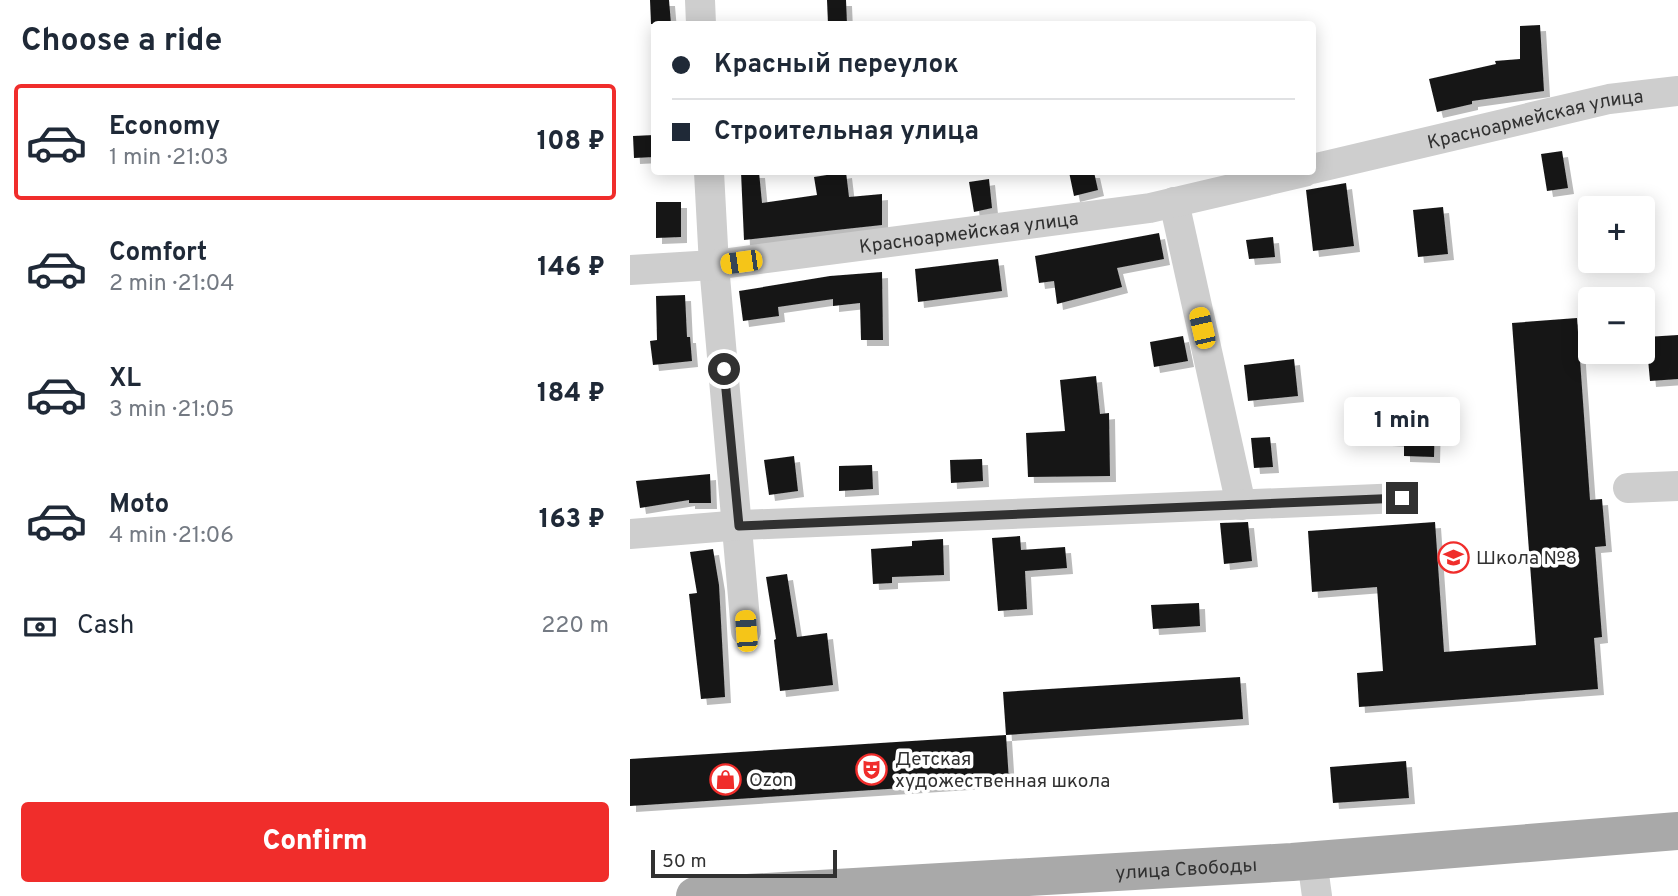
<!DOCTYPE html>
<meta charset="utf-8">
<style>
body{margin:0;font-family:Overpass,sans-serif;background:#f2f2f3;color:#1f2937;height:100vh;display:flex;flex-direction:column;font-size:26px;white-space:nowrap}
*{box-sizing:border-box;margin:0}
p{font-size:23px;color:#747a83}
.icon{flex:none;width:38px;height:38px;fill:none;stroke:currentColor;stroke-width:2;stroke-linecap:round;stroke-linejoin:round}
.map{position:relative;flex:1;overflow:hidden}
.details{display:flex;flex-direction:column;background:#fff;width:630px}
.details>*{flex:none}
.banner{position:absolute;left:21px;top:21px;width:665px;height:154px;border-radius:7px;box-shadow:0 4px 18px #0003;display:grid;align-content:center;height:154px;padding:0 21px;background:#fff}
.controls{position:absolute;left:948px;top:196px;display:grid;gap:14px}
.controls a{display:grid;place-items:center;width:77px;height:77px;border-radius:7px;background:#fff;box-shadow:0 4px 18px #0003;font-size:35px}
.scale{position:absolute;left:21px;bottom:18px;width:186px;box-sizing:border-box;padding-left:7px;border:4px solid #313131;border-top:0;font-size:19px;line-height:24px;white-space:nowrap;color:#313131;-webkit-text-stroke:5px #fff;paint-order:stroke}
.end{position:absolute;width:32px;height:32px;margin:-16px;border:9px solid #313131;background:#fff;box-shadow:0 0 0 4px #fff}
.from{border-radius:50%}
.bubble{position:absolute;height:49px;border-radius:7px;background:#fff;box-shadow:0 4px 18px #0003;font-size:23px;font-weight:800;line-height:49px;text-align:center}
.car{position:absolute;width:21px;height:42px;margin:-21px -10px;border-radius:9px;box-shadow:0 0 5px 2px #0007;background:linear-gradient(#f5c518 24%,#345 0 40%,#f5c518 0 76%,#345 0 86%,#f5c518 0)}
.banner b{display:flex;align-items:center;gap:24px;height:66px;font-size:26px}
.banner b+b{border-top:2px solid #e0e1e3}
.banner i{width:18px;height:18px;background:#1f2937}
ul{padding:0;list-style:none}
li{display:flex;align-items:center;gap:21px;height:116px;margin:0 14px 10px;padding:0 7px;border:4px solid transparent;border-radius:7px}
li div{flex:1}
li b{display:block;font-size:26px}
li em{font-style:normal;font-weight:800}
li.active{border-color:#f02d2b}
li>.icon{width:63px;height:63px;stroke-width:1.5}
h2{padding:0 21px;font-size:32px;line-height:84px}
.pay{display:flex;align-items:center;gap:18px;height:77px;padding:0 21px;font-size:26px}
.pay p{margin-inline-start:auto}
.action{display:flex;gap:14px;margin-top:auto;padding:14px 21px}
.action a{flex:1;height:80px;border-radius:7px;background:#f02d2b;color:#fff;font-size:28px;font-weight:800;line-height:80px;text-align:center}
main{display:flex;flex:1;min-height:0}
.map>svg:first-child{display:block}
.building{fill:#181818;filter:url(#shadow)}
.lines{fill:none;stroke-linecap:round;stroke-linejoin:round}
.minor{stroke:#cecece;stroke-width:30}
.major{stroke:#a9a9a9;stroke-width:38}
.route{stroke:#313131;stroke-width:9}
.labels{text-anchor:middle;stroke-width:7;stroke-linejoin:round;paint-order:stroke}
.street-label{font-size:19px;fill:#313131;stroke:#fff}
.poi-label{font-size:19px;fill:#313131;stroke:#fff;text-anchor:start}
</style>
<main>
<section class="details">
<h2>Choose a ride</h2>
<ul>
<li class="active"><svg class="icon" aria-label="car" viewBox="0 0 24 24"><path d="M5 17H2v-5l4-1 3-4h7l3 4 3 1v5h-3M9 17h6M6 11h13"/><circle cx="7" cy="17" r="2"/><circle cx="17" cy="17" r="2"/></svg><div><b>Economy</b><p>1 min · 21:03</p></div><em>108 ₽</em></li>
<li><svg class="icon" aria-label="car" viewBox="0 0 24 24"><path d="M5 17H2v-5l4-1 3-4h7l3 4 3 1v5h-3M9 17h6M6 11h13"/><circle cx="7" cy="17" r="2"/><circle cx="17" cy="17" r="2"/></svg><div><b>Comfort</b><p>2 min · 21:04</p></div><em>146 ₽</em></li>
<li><svg class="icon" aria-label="car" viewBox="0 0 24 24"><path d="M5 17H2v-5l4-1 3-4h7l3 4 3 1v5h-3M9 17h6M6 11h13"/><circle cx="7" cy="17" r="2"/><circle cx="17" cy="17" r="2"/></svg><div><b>XL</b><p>3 min · 21:05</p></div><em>184 ₽</em></li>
<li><svg class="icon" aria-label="car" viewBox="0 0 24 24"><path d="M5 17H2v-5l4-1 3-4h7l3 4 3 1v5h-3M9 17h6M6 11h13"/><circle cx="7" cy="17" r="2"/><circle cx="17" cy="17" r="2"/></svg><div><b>Moto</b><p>4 min · 21:06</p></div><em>163 ₽</em></li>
</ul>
<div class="pay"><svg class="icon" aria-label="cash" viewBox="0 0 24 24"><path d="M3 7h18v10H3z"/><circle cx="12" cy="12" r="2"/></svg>Cash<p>220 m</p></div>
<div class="action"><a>Confirm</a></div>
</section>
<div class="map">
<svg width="1048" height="896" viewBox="0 0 1048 896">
<defs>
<filter id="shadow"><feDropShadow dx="6" dy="6" stdDeviation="0" flood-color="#0004"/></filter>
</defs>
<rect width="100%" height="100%" fill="#fff"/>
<path class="building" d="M 20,0 L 39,0 L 41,24 L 21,24 Z
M 197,0 L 216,0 L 217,24 L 198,24 Z
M 910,25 L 914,91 L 842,101 L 842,104 L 807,112 L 799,79 L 866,64 L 865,61 L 890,59 L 890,26 Z
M 24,135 L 24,157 L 4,158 L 3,136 Z
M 932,151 L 938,188 L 917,191 L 911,154 Z
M 111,172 L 129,172 L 132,203 L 187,195 L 184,177 L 216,172 L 219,197 L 252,194 L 252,225 L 114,240 Z
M 439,172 L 464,172 L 468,190 L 444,196 Z
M 359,179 L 362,208 L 344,212 L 339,182 Z
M 716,183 L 724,246 L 683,251 L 676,190 Z
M 26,202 L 51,202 L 51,237 L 26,238 Z
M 813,207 L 818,254 L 788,257 L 783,210 Z
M 529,233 L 534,259 L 487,268 L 492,287 L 427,304 L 424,281 L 409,283 L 405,256 Z
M 643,237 L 645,257 L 619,259 L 616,240 Z
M 368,259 L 372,291 L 288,302 L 285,269 Z
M 252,272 L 253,340 L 231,340 L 230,303 L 203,306 L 203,299 L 148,307 L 149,316 L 113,321 L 109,291 L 200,276 Z
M 55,295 L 57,337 L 60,337 L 62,361 L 23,365 L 20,341 L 27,340 L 26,296 Z
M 947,318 L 960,500 L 972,499 L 976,546 L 965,547 L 972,637 L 964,638 L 968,689 L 729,707 L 727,673 L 753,671 L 747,587 L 682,592 L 678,531 L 805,522 L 814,652 L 906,645 L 882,323 Z
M 1048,335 L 1048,379 L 1020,381 L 1016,337 Z
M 553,336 L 558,361 L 524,367 L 520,342 Z
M 664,359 L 668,396 L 618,401 L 614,365 Z
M 466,376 L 470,414 L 479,413 L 480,476 L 398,477 L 396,433 L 435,431 L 430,380 Z
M 756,415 L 805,416 L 804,457 L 774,456 L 774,441 L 756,440 Z
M 640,437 L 643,467 L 624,468 L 621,438 Z
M 164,456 L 168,491 L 139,495 L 134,460 Z
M 352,459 L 353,481 L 321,483 L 320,460 Z
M 242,465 L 243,489 L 209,491 L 209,466 Z
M 80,474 L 81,503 L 59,503 L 59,500 L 10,508 L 6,481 Z
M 618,522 L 622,561 L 594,564 L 590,523 Z
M 390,536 L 391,550 L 435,547 L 437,568 L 395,571 L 397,609 L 368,611 L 362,538 Z
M 313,539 L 314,575 L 262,577 L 262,583 L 243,584 L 241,549 L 282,546 L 282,541 Z
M 83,549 L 89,585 L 95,697 L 71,699 L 59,594 L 67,593 L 60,552 Z
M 157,574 L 167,637 L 197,633 L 203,685 L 150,691 L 144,640 L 146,639 L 136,577 Z
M 569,603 L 570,626 L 523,629 L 521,605 Z
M 610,677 L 613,719 L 376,735 L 373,692 Z
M 376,735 L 379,781 L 0,806 L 0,759 Z
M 776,761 L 779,798 L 703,803 L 700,767 Z"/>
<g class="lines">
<g class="minor">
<path d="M 70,0 L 71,24"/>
<path id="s1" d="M 682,169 L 979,99 L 1048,91"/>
<path d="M 79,172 L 84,265 L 116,631"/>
<path d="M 544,202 L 611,505"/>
<path id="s2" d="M 0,270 L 84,265 L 520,208 L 674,172"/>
<path d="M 998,488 L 1048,486"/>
<path d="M 0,534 L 112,525 L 772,498"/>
<path d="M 682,860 L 687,896"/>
</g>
<path class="major" id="s3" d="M 65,896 L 662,862 L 1048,831"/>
</g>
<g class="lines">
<path class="route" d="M 94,369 L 109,526 L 772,498"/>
</g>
<defs>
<symbol id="school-ring" viewBox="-11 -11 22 22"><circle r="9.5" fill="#fff" stroke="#f02d2b" stroke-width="1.5"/><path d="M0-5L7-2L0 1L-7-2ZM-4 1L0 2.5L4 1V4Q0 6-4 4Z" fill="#f02d2b"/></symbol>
<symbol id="theatre-ring" viewBox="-11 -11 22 22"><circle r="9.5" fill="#fff" stroke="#f02d2b" stroke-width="1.5"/><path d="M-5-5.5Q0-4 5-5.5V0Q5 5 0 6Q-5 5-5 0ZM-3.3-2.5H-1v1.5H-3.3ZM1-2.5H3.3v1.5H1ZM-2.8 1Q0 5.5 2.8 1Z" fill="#f02d2b"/></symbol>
<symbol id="shop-ring" viewBox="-11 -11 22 22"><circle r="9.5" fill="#fff" stroke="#f02d2b" stroke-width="1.5"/><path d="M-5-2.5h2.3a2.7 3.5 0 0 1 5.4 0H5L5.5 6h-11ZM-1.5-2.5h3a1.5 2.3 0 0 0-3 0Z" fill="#f02d2b"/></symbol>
</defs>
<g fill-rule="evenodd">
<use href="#school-ring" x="806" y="540" width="35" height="35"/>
<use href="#theatre-ring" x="224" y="752" width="35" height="35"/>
<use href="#shop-ring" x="78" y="762" width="35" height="35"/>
</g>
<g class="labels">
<g class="street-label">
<text dy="7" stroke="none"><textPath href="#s1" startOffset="229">Красноармейская улица</textPath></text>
<text dy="7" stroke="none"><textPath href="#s2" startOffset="341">Красноармейская улица</textPath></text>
<text dy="7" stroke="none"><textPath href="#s3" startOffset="492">улица Свободы</textPath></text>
</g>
<g class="poi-label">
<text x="846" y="564">Школа №8</text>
<text x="265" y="765">Детская<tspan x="265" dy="22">художественная школа</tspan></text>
<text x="119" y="786">Ozon</text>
</g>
</g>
</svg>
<div class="controls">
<a>+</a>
<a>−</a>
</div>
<div class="scale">50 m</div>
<i class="end from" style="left:94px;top:369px"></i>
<i class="end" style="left:772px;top:498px"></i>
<div class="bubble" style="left:714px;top:397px;width:116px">1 min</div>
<i class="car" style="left:111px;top:262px;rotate:262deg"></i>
<i class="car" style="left:572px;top:328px;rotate:347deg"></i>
<i class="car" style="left:116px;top:631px;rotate:356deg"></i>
<div class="banner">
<b><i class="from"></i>Красный переулок</b>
<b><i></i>Строительная улица</b>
</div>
</div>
</main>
